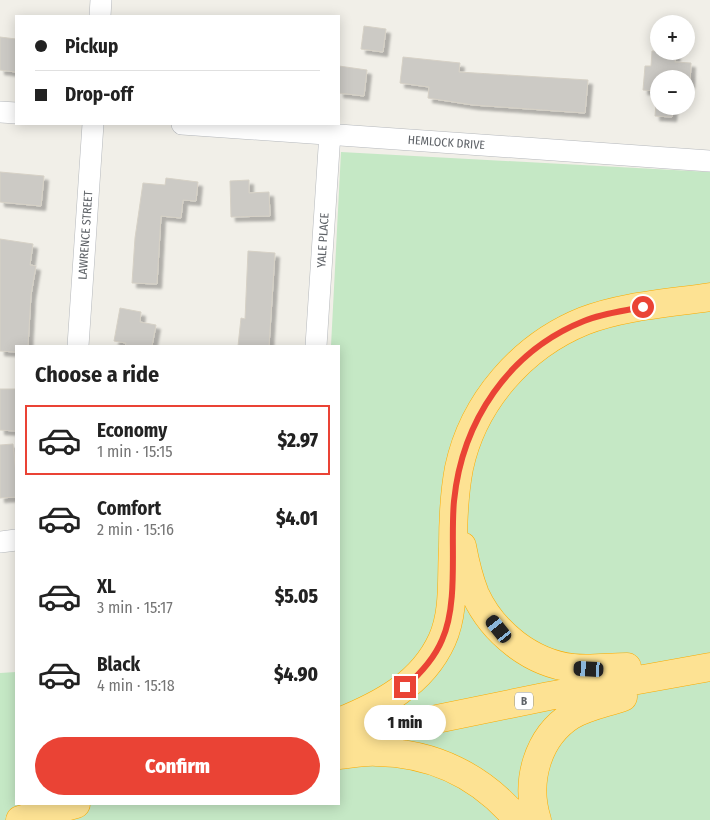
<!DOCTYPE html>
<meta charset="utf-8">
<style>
body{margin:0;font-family:"Fira Sans Condensed",sans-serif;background:#f2f2f2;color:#222;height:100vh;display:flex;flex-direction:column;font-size:19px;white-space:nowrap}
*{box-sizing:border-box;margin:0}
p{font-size:16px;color:#767676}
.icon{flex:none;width:28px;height:28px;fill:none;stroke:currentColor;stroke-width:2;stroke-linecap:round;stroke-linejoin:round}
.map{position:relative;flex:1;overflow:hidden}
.details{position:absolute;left:15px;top:345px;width:325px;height:460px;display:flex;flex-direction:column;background:#fff;border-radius:0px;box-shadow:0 2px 12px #0003}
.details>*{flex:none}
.guide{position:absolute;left:15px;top:15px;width:325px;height:110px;border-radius:0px;box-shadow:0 2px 12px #0003;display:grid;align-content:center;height:110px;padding:0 20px;background:#fff}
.tools{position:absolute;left:650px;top:15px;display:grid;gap:10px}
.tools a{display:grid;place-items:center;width:45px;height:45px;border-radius:50%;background:#fff;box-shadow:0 2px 12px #0003;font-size:25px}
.end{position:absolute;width:22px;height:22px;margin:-11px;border:6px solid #ea4335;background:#fff;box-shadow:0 0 0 2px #fff}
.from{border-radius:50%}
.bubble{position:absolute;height:35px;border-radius:18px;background:#fff;box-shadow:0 2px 12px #0003;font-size:16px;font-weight:800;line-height:35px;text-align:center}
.car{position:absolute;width:15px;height:30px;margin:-15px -8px;border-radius:6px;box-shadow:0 0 4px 1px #0007;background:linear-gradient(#222 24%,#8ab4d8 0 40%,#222 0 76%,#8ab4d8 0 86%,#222 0)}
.guide b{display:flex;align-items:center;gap:18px;height:48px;font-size:19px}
.guide b+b{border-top:1px solid #e0e0e0}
.guide i{width:12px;height:12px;background:#222}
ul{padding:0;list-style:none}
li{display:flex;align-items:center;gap:15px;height:70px;margin:0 10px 8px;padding:0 10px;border:2px solid transparent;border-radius:0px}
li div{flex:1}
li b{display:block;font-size:19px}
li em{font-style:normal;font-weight:800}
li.selected{border-color:#ea4335}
li>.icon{width:45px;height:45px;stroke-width:1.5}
h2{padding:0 20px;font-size:22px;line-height:60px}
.action{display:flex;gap:10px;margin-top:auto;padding:10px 20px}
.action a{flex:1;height:58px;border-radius:30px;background:#ea4335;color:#fff;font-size:20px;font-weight:800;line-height:58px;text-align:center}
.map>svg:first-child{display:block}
.green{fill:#c5e8c5}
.building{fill:#cccac5;stroke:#d6d1c6;filter:url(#shadow)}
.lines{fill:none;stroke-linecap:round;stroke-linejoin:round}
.minor-casing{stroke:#b5b8bc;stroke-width:22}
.highway-casing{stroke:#f9ab00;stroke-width:29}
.minor{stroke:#fff;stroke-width:21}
.highway{stroke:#fde293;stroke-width:28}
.route{stroke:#ea4335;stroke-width:6}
.labels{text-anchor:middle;stroke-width:4.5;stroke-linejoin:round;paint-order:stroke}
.shield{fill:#fff;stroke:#8f9295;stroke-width:1}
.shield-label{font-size:11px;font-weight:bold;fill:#5f6368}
.street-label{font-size:12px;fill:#5f6368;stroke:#fff}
</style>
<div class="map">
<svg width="710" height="820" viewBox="0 0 710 820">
<defs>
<filter id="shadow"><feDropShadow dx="4.5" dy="4.5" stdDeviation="1" flood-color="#0004"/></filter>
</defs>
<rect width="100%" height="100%" fill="#f1efe8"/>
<path class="green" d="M 341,152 L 710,172 L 710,820 L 0,820 L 0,673 L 16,672 L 16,804 L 339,804 L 339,346 L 331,346 Z"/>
<path class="building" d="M 364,26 L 386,29 L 383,52 L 361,49 Z
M 0,37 L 16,39 L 16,72 L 0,70 Z
M 652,51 L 676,51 L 675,62 L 691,63 L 690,84 L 686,84 L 686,79 L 659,79 L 659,106 L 673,106 L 672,117 L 655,116 L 657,91 L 643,90 L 645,66 L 651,66 Z
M 403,57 L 460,63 L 459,72 L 588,80 L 585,113 L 473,105 L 428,98 L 429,87 L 400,83 Z
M 339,66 L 367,70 L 364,96 L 339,93 Z
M 0,172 L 44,176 L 41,206 L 0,202 Z
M 166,178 L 198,182 L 196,201 L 183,200 L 181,218 L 161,216 L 157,284 L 132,283 L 135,238 L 143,183 L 165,185 Z
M 249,180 L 249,193 L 269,192 L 270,216 L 231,217 L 230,181 Z
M 0,239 L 33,244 L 30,265 L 36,266 L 31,295 L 28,346 L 16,346 L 16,352 L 0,351 Z
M 248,251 L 275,253 L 269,346 L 238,346 L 241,318 L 245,319 Z
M 120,308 L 141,312 L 140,322 L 156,325 L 152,346 L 125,346 L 126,343 L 114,341 Z
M 0,389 L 16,389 L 16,431 L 0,430 Z
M 13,444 L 16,475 L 16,497 L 0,498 L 0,445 Z"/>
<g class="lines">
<defs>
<g id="minor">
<path d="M 100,16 L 101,0"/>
<path d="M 0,112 L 16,113"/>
<path id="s1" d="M 182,124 L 710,161"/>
<path id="s2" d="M 78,346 L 93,124"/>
<path id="s3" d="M 316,346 L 330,133"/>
<path d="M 0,542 L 16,540"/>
</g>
<path id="highway" d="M 462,546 C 465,562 469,579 475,594 C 493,633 531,663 573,668 C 591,670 609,667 627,667
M 339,722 C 381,705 422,684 442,640 C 455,611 451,577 453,547 C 453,520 454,494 459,468 C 473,402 522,346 584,321 C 622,306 670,303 710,297
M 339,739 L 549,696 L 710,667
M 339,755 C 351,754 365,751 377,752 C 434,753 482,777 518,820
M 20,820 L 76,804
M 537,820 C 525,782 537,737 572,715 C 588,706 606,703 623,697"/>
</defs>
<use href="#minor" class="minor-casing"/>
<use href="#highway" class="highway-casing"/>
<use href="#minor" class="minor"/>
<use href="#highway" class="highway"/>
</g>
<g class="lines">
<path class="route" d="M 405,687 C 420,674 434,659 442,640 C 459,603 450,542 454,501 C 462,421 509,351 584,321 C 603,313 624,311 643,307"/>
</g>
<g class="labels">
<rect class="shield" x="515" y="692.5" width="18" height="17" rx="4"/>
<g class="shield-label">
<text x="524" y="705">B</text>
</g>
<g class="street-label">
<text dy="4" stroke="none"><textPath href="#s1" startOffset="265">HEMLOCK DRIVE</textPath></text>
<text dy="4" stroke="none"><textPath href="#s2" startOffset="111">LAWRENCE STREET</textPath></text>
<text dy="4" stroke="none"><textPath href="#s3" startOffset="106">YALE PLACE</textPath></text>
</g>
</g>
</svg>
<div class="tools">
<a>+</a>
<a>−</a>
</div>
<i class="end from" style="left:643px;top:307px"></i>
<i class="end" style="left:405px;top:687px"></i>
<div class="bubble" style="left:364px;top:705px;width:82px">1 min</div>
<i class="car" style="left:499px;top:629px;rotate:321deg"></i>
<i class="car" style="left:589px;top:669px;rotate:273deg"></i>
<div class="guide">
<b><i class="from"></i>Pickup</b>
<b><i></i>Drop-off</b>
</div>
<section class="details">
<h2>Choose a ride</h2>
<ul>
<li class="selected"><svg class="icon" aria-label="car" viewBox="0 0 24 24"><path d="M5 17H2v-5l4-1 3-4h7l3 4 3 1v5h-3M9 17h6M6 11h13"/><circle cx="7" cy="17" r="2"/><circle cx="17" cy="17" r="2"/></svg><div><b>Economy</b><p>1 min · 15:15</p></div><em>$2.97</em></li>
<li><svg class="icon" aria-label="car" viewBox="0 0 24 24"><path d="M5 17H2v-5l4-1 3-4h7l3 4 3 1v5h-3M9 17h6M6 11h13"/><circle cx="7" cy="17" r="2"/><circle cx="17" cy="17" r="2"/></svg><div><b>Comfort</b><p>2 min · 15:16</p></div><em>$4.01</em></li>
<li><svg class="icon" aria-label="car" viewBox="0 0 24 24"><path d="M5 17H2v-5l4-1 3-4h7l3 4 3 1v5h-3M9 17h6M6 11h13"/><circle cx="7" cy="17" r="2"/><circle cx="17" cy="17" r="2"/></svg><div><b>XL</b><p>3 min · 15:17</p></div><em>$5.05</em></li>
<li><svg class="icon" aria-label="car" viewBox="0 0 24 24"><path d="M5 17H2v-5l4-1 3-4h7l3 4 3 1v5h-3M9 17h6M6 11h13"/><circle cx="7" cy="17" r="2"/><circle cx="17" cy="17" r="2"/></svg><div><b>Black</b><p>4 min · 15:18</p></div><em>$4.90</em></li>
</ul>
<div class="action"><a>Confirm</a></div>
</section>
</div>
